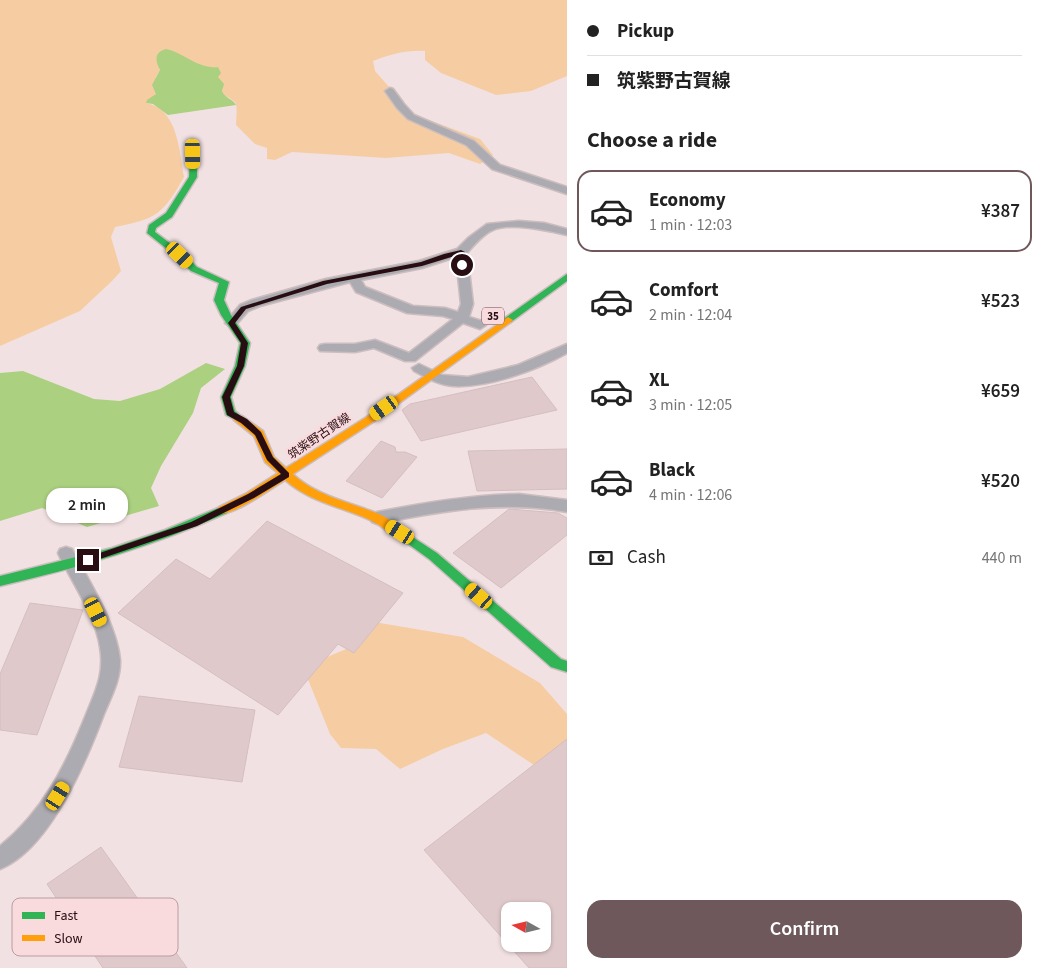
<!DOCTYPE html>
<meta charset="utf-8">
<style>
body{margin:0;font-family:"Source Sans 3","Noto Sans JP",sans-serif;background:#f2f2f2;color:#222;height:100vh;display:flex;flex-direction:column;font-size:19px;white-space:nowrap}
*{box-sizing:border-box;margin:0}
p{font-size:16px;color:#767676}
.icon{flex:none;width:28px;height:28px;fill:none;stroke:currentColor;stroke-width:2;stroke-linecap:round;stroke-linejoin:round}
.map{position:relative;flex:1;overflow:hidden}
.side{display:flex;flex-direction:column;background:#fff;width:475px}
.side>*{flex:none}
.hud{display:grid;align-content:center;height:110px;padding:0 20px;background:#fff}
.needle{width:32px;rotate:278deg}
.buttons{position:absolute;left:501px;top:902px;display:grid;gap:10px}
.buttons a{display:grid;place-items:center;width:50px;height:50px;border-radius:10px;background:#fff;box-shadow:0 1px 4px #0004;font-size:25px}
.end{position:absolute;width:22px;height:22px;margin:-11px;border:6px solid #280e12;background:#fff;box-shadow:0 0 0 2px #fff}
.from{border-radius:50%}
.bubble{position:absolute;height:35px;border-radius:15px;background:#fff;box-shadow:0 1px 4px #0004;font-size:16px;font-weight:600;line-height:35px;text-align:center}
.car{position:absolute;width:15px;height:30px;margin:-15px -8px;border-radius:6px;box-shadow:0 0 4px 1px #0007;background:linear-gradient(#f5c518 24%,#345 0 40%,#f5c518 0 76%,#345 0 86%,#f5c518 0)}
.hud b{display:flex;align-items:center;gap:18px;height:48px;font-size:19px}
.hud b+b{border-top:1px solid #e0e0e0}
.hud i{width:12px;height:12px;background:#222}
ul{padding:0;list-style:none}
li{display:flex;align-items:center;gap:15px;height:82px;margin:0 10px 8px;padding:0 10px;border:2px solid transparent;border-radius:15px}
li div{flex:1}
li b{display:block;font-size:19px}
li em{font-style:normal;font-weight:600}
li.active{border-color:#6f585b}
li>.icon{width:45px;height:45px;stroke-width:1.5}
h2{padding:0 20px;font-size:22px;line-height:60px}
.pay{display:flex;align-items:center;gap:12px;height:55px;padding:0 20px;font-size:19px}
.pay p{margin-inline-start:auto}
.cta{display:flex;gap:10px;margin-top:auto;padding:10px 20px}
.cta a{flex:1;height:58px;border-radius:15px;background:#6f585b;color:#fff;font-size:20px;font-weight:600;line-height:58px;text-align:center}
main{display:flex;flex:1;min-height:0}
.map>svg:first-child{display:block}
.green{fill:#f6cda2}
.water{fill:#abd080}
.building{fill:#e0c9cb;stroke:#d3bec1;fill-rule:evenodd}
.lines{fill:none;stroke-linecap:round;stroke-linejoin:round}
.street-casing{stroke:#ccbdbe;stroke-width:3}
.fast-casing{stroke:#ccbdbe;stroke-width:3}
.slow-casing{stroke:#ccbdbe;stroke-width:3}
.street{fill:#ababb1;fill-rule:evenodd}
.fast{fill:#30b455;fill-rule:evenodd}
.slow{fill:#ff9f0a;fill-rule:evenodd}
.route{fill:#280e12}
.labels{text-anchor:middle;stroke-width:5;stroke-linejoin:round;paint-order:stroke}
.shield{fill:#f9dadd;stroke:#674b4f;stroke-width:1}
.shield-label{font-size:11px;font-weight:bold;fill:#280e12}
.street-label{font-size:12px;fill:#280e12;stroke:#f9dadd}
.key{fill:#f9dadd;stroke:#ba9da0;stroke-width:1}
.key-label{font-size:14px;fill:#280e12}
</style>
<main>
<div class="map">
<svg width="567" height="968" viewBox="0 0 567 968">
<rect width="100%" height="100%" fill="#f2e1e3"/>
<path class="green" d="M 0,0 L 567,0 L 567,76 L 531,91 L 496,95 L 441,73 L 425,60 L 425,51 C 407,50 391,54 373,61 L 375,71 L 413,114 L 480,139 L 493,155 L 480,164 L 449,153 L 386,158 L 292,152 L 275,160 L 267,159 L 267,148 L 255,144 L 236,125 C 236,119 238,107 235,102 C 231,98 225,97 222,91 L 223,88 L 218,77 L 218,67 C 201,69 188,60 173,51 L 159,68 L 160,70 L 156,77 L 156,94 L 146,103 C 178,109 179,150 184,177 C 163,214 157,219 115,227 L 111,237 L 121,271 L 112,281 L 80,311 L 0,346 Z
M 374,622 L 463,637 L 540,683 L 567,714 L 567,757 L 534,765 L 486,733 L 443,749 L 400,769 L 376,749 L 341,748 L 330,734 L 303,667 L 351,647 Z"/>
<path class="water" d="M 166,49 C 185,53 197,69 218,67 L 221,73 L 218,77 L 224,84 L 222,91 C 225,98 233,99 236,105 L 168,115 L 153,104 L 146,103 L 147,100 L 156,94 L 152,85 L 160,70 C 155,61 154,52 166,49 Z
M 206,363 L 225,369 L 201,388 L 193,413 L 161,466 L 151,488 L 159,506 L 87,527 L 42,508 L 0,521 L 0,373 L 23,371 L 94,399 L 120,401 L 160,389 Z"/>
<path class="building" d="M 532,377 L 557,410 L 421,441 L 402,410 L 410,404 Z
M 381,441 L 395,447 L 396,452 L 405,452 L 417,457 L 382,498 L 346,481 Z
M 567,449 L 567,489 L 477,491 L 468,451 Z
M 509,509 L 558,513 L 567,518 L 567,535 L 501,588 L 453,553 Z
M 267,521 L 403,593 L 354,653 L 338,644 L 278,715 L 118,613 L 176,559 L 210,579 Z
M 30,603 L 83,610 L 37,735 L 0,730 L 0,674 Z
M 139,696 L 255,710 L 242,782 L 119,767 Z
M 567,739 L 567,968 L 529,968 L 424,850 ZM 510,911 L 542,911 L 542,944 L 510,944 Z
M 101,847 L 187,968 L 103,968 L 47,884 Z"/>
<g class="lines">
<defs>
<path id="street" d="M 390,88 L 393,89 L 404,104 L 414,115 L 474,141 L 500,165 L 567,187 L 567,194 L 492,169 L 466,145 L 408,119 L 397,108 L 385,91 Z
M 519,221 L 544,223 L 567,229 L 567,235 C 549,231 511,222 493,230 C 483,234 474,245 467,253 L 473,304 L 469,317 L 485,322 L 486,325 L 480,329 L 463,323 L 415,361 L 405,361 L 374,348 L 355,352 L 320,351 L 318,348 L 320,345 L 325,344 L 355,344 L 375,340 L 409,353 L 453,319 L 443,316 L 407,313 L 356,292 L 350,282 L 260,306 L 248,311 L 235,326 L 231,327 L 225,323 L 240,305 L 252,300 L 326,279 L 419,261 L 457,249 L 468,238 L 487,224 ZM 456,257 L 461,304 L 458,312 L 445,308 L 413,306 L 365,287 L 361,280 L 422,268 Z
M 567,344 L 567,353 C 537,370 488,388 453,386 C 439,385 427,378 414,371 L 412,368 L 419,364 L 442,375 L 468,377 L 518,365 Z
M 519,494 L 567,500 L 567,512 C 502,500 441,511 377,524 L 372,522 L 369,518 L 372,514 L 377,512 C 424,503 471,495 519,494 Z
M 66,547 L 72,549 C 88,579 117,625 120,660 C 121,679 111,697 104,714 C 86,762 50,849 0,869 L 0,846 C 42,812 65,767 85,717 C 95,692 105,674 100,647 C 95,614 72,583 58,553 L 60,549 Z"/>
<path id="fast" d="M 190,152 L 197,154 L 197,177 L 172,217 L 156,228 L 155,232 L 183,253 L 197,267 L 229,282 L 224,300 L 231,315 L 250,343 L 245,366 L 231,397 L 235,411 L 243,418 L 238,421 L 226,415 L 221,397 L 235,366 L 240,343 L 221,315 L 214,300 L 219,283 L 191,271 L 177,257 L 147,233 L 149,225 L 166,213 L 189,177 Z
M 567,274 L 567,281 L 511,322 L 505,322 L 505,318 Z
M 223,506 L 227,507 L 229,510 L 227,513 C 154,546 78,568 0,586 L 0,576 L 112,548 L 165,530 Z
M 408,534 L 437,553 L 561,659 L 567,661 L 567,672 L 551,667 L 429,559 L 404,541 L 402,538 L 404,535 Z"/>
<path id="slow" d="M 508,317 L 513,320 L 511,322 L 373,422 L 293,474 C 316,496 350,502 379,514 C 390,519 401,528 412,535 L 414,538 L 412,541 C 401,545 383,526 372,521 C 343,507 309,502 285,480 C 272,488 232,517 219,513 L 217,510 L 219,507 L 247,493 L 278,473 L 265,462 L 254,436 L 234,420 L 233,418 L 234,416 L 242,416 L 263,431 L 274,457 L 286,468 L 365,418 Z"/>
</defs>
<use href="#street" class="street-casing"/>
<use href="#fast" class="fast-casing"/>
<use href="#slow" class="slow-casing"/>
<use href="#street" class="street"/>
<use href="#fast" class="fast"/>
<use href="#slow" class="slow"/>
</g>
<path class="route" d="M 461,250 L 465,252 L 465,266 L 459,265 L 458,255 L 422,266 L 327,284 L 246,309 L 235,323 L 248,343 L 244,366 L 230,397 L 234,412 L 247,419 L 261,432 L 273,457 L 289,473 L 289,477 L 254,498 L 197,526 L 91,562 L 85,562 L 85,558 L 191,522 L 248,494 L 281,474 L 267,460 L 255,435 L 241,423 L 227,415 L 222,397 L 237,366 L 241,343 L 228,323 L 241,307 L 323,281 L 421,262 L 444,254 Z"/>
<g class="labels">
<rect class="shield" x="482" y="307.5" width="22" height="17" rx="4"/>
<g class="shield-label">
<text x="493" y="320">35</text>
</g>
<g class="street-label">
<text transform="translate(319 436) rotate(-34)" y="4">筑紫野古賀線</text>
</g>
</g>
<rect x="12" y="898" width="166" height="58" rx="8" class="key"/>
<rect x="22" y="912" width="23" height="7" fill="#30b455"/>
<rect x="22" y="935" width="23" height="6" fill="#ff9f0a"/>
<g class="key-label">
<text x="54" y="920">Fast</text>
<text x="54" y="943">Slow</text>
</g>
</svg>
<div class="buttons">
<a><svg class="needle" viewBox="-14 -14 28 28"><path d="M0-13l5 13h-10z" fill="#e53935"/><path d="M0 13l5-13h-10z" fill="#767676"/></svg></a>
</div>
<i class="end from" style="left:462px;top:265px"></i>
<i class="end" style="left:88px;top:560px"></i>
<div class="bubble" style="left:46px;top:488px;width:82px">2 min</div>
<i class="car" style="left:193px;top:154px;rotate:179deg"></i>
<i class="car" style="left:180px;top:255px;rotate:134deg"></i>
<i class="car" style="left:384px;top:408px;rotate:235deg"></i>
<i class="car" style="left:400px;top:532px;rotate:302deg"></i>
<i class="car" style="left:479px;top:596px;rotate:311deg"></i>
<i class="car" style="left:96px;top:612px;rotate:154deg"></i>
<i class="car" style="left:58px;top:796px;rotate:32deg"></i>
</div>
<section class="side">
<div class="hud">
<b><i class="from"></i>Pickup</b>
<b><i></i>筑紫野古賀線</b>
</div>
<h2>Choose a ride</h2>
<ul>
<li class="active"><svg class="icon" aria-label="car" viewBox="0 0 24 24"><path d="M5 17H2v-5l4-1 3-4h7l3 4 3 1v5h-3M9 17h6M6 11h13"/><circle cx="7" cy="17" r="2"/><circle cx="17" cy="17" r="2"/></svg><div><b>Economy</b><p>1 min · 12:03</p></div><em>¥387</em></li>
<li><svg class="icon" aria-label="car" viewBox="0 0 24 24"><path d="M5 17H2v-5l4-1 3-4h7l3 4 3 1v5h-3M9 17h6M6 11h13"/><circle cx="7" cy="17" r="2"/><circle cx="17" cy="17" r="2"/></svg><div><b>Comfort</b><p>2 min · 12:04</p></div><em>¥523</em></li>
<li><svg class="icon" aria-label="car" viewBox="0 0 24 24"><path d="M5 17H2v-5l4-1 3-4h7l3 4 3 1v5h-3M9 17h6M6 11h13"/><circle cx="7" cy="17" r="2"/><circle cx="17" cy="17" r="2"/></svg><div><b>XL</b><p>3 min · 12:05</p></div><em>¥659</em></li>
<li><svg class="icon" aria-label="car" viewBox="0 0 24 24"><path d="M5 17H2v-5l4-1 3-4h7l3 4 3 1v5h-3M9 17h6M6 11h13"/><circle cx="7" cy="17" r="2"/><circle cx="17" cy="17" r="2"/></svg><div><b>Black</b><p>4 min · 12:06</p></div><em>¥520</em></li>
</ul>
<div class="pay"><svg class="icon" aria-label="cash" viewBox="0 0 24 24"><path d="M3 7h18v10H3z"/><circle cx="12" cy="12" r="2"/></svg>Cash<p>440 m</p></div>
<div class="cta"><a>Confirm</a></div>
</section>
</main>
